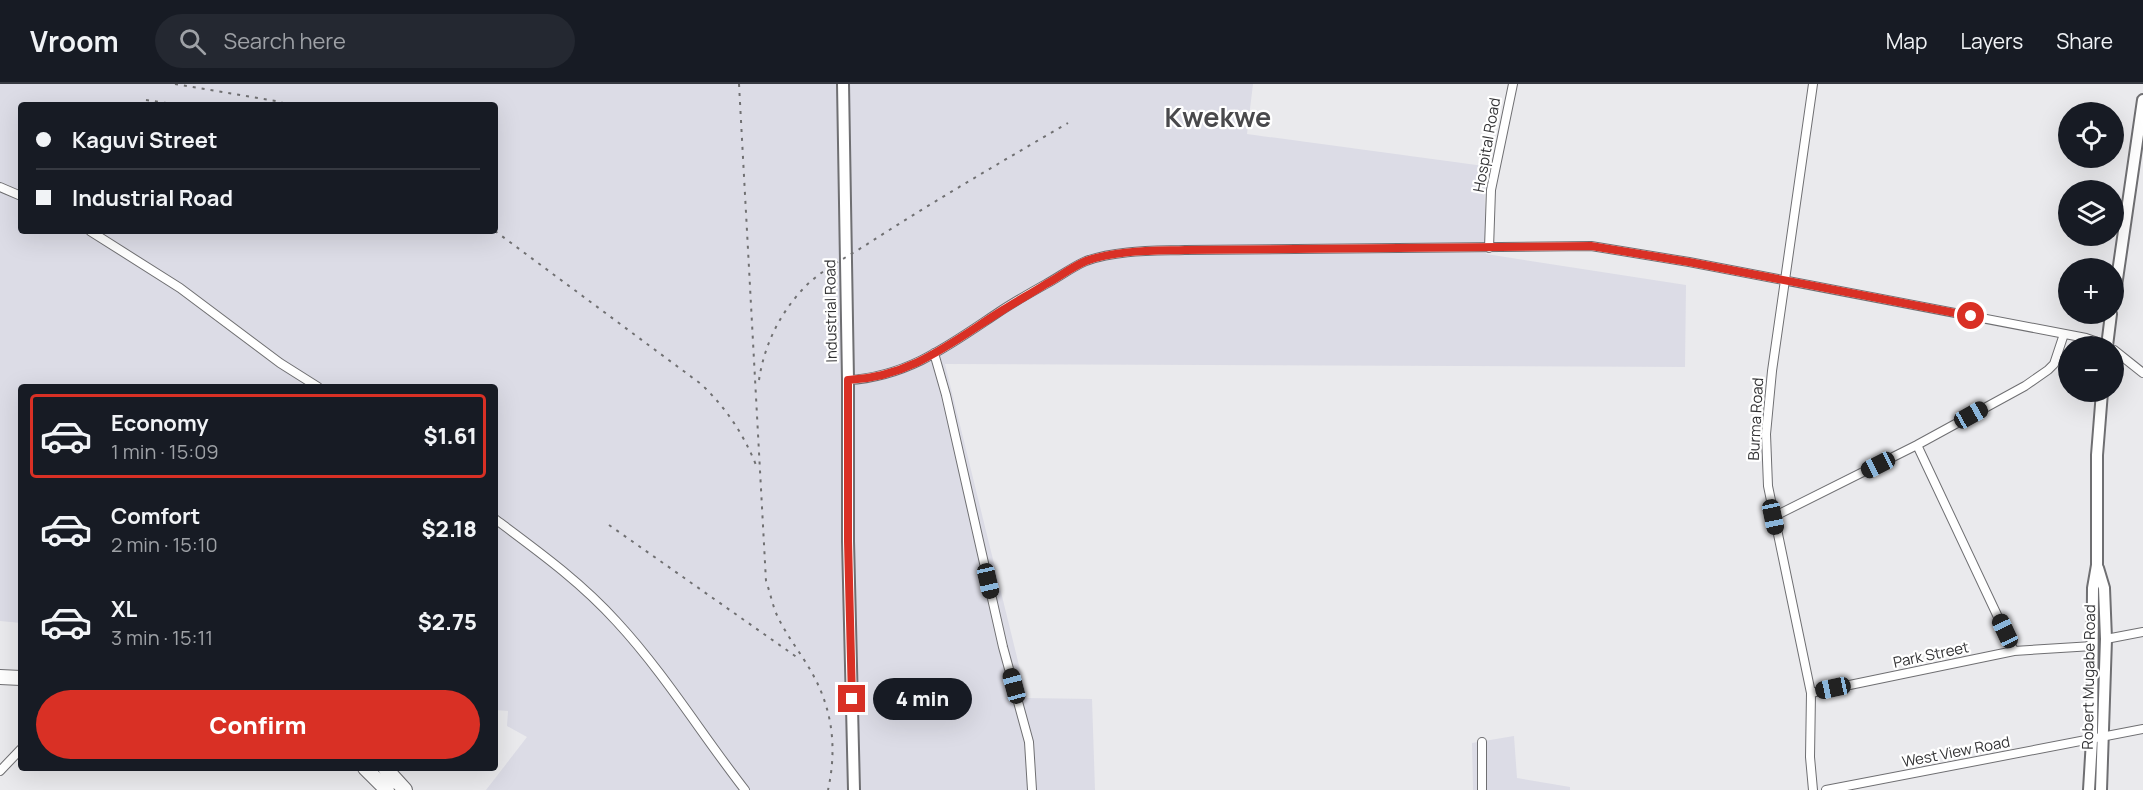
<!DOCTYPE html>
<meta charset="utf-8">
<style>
body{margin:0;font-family:Manrope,sans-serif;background:#242831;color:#f1f3f6;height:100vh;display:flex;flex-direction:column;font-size:22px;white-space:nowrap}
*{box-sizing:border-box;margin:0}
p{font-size:20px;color:#9ea1a6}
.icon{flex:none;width:33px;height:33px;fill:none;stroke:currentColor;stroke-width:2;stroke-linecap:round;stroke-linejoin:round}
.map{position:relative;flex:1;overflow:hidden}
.sheet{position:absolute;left:18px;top:300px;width:480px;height:387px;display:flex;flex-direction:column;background:#171b24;border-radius:6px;box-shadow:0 6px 24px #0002}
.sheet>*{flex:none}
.guide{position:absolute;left:18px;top:18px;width:480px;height:132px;border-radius:6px;box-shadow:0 6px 24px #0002;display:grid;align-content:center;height:132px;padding:0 18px;background:#171b24}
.controls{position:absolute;left:2058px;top:18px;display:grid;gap:12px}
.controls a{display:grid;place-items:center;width:66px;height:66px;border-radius:50%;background:#171b24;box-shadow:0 6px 24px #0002;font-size:30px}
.end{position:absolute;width:27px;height:27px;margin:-14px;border:8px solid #d93025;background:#fff;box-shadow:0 0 0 3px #fff}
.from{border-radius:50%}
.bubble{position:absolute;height:42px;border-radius:21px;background:#171b24;box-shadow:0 6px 24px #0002;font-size:20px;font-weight:800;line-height:42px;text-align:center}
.car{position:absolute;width:18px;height:36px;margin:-18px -9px;border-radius:8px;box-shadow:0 0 4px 2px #0007;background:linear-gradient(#222 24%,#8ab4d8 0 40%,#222 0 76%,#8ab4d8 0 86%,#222 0)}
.guide b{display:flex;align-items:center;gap:21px;height:57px;font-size:22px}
.guide b+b{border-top:2px solid #363941}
.guide i{width:15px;height:15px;background:#f1f3f6}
ul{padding:10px 0 0;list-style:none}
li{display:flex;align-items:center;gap:18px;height:84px;margin:0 12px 9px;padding:0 6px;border:3px solid transparent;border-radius:6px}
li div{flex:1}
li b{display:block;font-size:22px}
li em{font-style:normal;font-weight:800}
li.on{border-color:#d93025}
li>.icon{width:54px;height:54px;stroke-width:1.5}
.cta{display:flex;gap:12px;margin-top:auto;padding:12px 18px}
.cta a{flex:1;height:69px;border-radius:36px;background:#d93025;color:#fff;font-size:24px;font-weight:800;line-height:69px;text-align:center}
header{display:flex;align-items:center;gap:36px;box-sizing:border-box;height:84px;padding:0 30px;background:#171b24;border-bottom:2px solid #363941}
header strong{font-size:28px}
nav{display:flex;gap:33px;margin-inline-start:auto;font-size:21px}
.search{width:420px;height:54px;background:#242831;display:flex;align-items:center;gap:15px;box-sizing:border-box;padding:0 21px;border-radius:33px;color:#9ea1a6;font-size:22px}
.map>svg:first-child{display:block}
.built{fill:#dcdce6;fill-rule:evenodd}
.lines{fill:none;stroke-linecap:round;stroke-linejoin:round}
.street-casing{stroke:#6f6f72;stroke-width:10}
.secondary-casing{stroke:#6f6f72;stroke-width:14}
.highway-casing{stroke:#6f6f72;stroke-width:16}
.street{stroke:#fff;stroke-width:8}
.secondary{stroke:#fff;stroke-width:10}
.highway{stroke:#fff;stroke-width:14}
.rail{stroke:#707072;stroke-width:2;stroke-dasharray:3 6;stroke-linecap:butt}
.route{stroke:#d93025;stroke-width:8}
.labels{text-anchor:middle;stroke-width:4.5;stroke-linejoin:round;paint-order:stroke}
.street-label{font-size:15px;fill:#323234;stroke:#fff}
.town-label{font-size:27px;font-weight:bold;fill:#49494c;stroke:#fff}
</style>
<header>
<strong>Vroom</strong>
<div class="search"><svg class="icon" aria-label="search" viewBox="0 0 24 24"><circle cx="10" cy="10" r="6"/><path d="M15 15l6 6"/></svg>Search here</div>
<nav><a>Map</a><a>Layers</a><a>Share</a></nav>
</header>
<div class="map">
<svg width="2143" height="706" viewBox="0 0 2143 706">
<rect width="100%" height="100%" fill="#eaeaed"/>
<path class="built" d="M 0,0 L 1253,0 L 1247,50 L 1484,82 L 1486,170 L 1686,201 L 1685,283 L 945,280 L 1027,614 L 1092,615 L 1095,706 L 486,706 L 527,653 L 507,642 L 508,627 L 495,626 L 495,303 L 21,303 L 21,539 L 0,537 ZM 21,21 L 495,21 L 495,147 L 21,147 Z
M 1514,652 L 1517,694 L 1570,703 L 1570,706 L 1473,706 L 1472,659 Z"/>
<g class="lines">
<defs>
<path id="street" d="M 1813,0 L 1772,287 L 1766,350 L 1768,402 L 1811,609 L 1810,673 L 1813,706
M 0,103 L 21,112
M 90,147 L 180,204 L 280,279 L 318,303
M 1489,164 L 1491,106 L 1513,0
M 2114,266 L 2143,289
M 934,269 L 946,311 L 1003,563 L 1029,658 L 1032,706
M 848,296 C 908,293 951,260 999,228 C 1014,218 1030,209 1046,200 C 1059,193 1072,183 1086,177 C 1117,166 1152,167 1185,166 L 1591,162 L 1689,178 L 2086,254 L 2109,262
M 1917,361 L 2014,567
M 1773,433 L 1917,361 L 2025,302 L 2048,286 L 2054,280 L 2064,250
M 495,435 C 538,467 581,498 617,538 C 665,590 702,651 745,706
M 2106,555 L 2143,548
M 1811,609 L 2014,567 L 2093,562
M 1482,658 L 1482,706
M 0,687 L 21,665
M 1826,706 L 2143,645"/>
<path id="secondary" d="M 843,0 L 848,296 L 848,457 L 854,706
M 2114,216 L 2143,16
M 2107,262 L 2111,230
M 2098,484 L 2104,504 L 2106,555 L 2101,706
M 2089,706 L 2092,656 L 2093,504 L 2097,481 L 2097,371 L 2102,308"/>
<path id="highway" d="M 0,593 L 21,594
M 365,684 L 387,706
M 385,684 L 405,706"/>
</defs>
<use href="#street" class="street-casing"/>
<use href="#secondary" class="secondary-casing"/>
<use href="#highway" class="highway-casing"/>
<use href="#street" class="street"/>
<use href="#secondary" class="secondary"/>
<use href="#highway" class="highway"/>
<path class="rail" d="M 175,0 L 276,17 L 290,21
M 739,0 L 766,497 C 770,508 772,519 776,529 C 785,550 801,569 812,589 C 833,626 837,665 828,706
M 146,16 L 180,21
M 495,147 L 701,300 C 726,324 743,349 756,381
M 759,296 C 764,262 779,231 802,206 C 820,186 846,174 869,159 C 934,117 1001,78 1068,39
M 609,441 L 798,574"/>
</g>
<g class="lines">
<path class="route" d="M 852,615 L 848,457 L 848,296 C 911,293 952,258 1003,226 C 1017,217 1032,209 1046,200 C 1059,193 1072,183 1086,177 C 1117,166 1152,167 1185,166 L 1591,162 L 1689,178 L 1971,232"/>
</g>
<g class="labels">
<g class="street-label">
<text transform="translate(1487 61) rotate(-80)" y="5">Hospital Road</text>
<text transform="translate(831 227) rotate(-91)" y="5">Industrial Road</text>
<text transform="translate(1756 335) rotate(-87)" y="5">Burma Road</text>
<text transform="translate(1931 571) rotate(-12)" y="5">Park Street</text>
<text transform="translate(2089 593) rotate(-89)" y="5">Robert Mugabe Road</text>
<text transform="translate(1956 668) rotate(-11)" y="5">West View Road</text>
</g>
<g class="town-label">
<text x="1218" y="43">Kwekwe</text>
</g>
</g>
</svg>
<div class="controls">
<a><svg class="icon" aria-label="locate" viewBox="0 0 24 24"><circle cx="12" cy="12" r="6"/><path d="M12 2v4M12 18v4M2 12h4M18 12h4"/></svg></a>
<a><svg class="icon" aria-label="layers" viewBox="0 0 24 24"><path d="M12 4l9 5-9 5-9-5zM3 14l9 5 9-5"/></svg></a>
<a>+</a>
<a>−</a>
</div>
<i class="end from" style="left:1971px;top:232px"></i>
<i class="end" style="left:852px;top:615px"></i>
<div class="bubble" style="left:873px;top:594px;width:99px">4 min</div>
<i class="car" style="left:1971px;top:331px;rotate:61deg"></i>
<i class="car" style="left:1878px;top:381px;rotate:243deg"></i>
<i class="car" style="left:1773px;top:433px;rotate:168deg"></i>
<i class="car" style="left:988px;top:497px;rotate:167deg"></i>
<i class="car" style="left:2005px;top:547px;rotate:335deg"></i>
<i class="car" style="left:1014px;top:602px;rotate:345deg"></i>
<i class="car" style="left:1833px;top:604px;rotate:258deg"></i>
<div class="guide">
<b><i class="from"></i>Kaguvi Street</b>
<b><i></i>Industrial Road</b>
</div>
<section class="sheet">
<ul>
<li class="on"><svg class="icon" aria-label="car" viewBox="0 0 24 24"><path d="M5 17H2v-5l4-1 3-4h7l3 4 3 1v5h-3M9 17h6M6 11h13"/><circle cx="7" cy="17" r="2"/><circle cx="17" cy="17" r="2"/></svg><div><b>Economy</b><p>1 min · 15:09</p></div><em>$1.61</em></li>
<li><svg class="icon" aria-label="car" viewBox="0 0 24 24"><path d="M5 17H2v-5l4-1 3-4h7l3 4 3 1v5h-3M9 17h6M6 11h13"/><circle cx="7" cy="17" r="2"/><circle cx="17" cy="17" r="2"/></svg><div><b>Comfort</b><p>2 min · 15:10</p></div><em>$2.18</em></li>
<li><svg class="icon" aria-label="car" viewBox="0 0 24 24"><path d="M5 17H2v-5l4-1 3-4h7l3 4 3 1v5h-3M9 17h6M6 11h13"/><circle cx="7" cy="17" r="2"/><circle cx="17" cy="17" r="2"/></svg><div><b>XL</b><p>3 min · 15:11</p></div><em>$2.75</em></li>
</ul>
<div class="cta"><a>Confirm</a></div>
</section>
</div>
